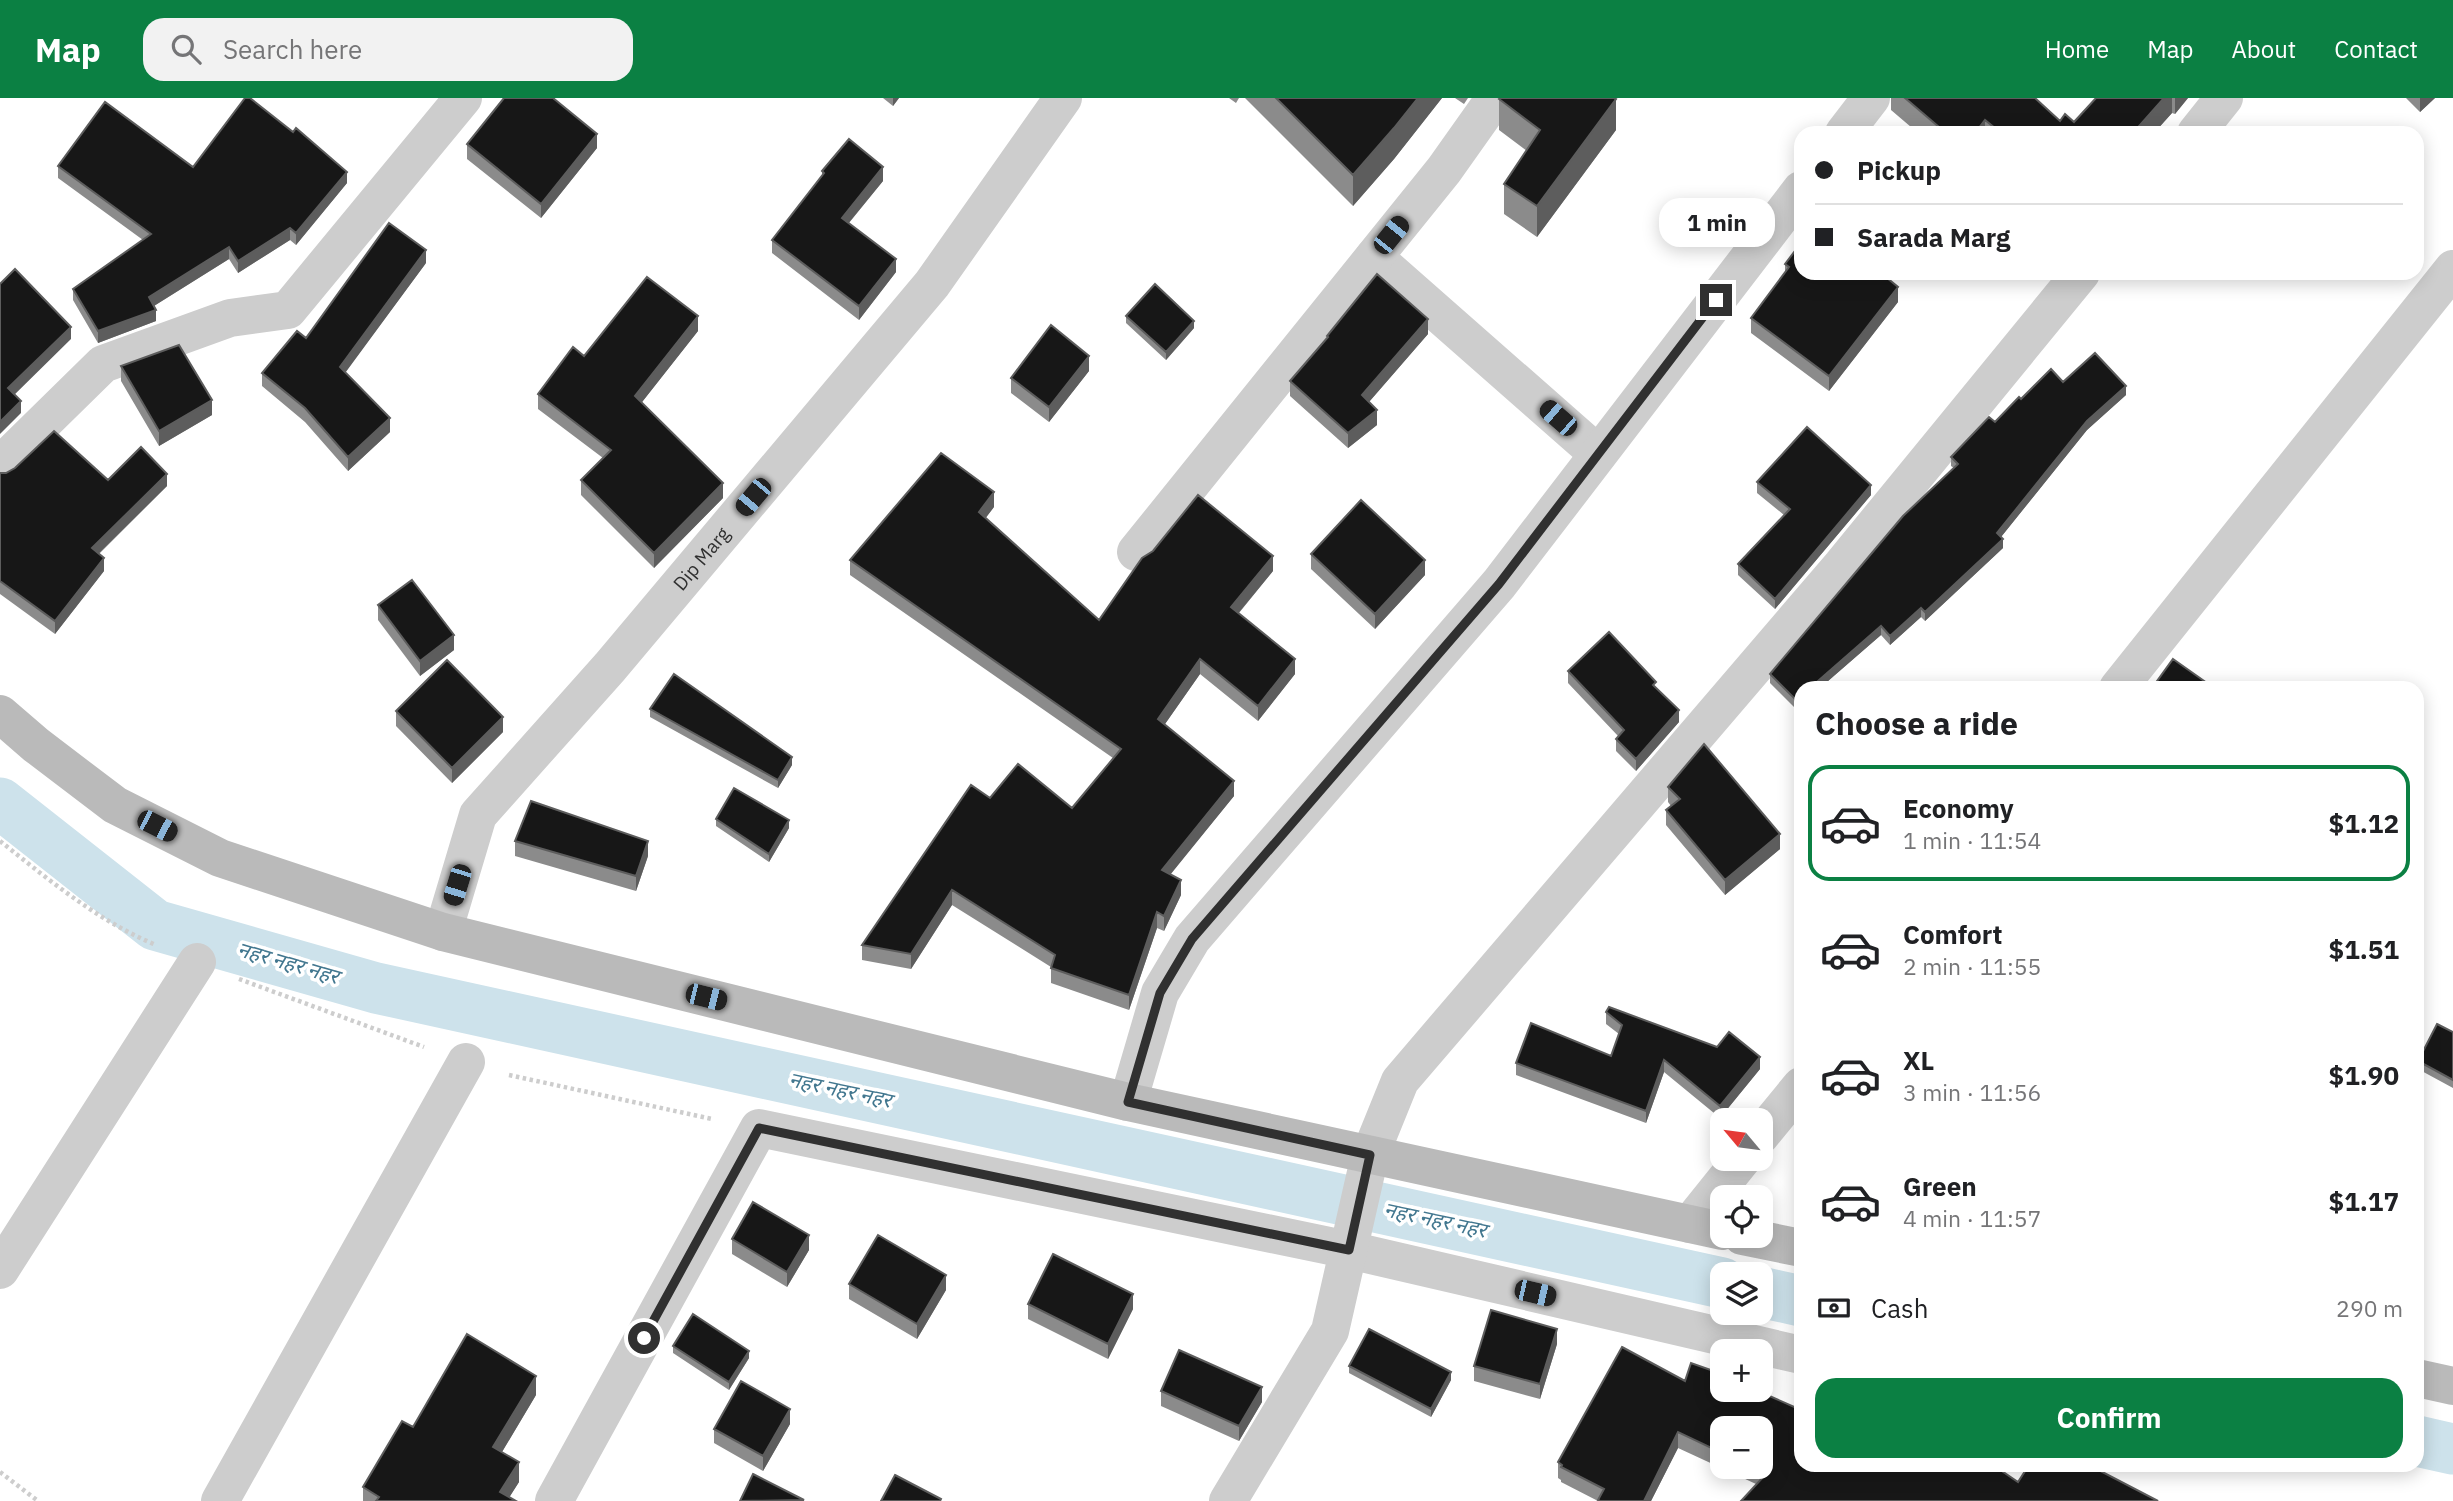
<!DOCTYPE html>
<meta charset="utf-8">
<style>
body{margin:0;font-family:"IBM Plex Sans","Noto Sans Devanagari",sans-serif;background:#f2f2f2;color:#202124;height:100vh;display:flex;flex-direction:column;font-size:26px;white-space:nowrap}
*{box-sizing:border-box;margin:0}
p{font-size:23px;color:#757577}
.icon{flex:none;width:38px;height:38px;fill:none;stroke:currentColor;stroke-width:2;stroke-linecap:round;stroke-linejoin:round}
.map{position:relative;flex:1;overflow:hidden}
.side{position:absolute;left:1794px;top:583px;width:630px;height:791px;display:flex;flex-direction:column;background:#fff;border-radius:21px;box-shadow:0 4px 18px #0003}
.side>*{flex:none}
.hud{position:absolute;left:1794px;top:28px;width:630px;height:154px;border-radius:21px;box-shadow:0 4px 18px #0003;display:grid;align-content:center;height:154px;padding:0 21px;background:#fff}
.needle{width:46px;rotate:299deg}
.controls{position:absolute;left:1710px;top:1010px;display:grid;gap:14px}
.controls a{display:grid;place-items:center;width:63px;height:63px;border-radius:14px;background:#fff;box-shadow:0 4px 18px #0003;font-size:35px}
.end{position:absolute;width:32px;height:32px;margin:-16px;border:9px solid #303030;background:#fff;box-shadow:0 0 0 4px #fff}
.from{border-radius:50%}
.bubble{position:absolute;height:49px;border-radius:21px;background:#fff;box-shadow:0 4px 18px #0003;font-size:23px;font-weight:800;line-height:49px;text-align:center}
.car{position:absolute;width:21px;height:42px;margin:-21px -10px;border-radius:9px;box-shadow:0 0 5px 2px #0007;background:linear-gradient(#222 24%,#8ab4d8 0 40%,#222 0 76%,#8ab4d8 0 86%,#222 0)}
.hud b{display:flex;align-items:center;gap:24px;height:66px;font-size:26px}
.hud b+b{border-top:2px solid #e0e0e0}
.hud i{width:18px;height:18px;background:#202124}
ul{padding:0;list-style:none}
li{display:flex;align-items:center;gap:21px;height:116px;margin:0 14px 10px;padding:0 7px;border:4px solid transparent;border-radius:21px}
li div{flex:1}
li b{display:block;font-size:26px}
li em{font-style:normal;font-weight:800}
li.selected{border-color:#0b8043}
li>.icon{width:63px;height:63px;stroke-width:1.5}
h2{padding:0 21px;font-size:32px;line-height:84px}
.pay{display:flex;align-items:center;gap:18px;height:77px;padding:0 21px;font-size:26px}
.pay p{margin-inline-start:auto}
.button{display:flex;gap:14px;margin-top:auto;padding:14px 21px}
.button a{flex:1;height:80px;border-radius:21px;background:#0b8043;color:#fff;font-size:28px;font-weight:800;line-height:80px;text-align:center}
header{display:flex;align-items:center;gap:42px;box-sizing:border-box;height:98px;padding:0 35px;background:#0b8043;color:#fff}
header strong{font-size:33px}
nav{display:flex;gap:38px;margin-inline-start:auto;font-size:24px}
.search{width:490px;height:63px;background:#f2f2f2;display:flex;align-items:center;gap:18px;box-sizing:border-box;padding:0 24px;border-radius:21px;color:#757577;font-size:26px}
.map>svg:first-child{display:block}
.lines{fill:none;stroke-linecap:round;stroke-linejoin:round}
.canal{stroke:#cde2eb;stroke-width:51}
.path{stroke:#cdcdcd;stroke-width:4.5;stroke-dasharray:3.5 3.5;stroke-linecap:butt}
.minor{stroke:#cdcdcd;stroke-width:38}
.secondary{stroke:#bababa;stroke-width:38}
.wall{fill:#8b8b8b;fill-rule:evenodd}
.shaded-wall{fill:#5d5d5d}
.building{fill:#171717;stroke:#5d5d5d;stroke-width:2}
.route{stroke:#303030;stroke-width:9}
.labels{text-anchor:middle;stroke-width:7;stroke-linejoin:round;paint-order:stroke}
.street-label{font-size:19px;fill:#303030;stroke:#fff}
.water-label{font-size:21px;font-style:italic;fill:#42778f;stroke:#fff}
</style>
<header>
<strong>Map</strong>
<div class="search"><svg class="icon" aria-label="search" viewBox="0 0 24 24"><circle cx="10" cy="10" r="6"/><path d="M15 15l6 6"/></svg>Search here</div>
<nav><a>Home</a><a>Map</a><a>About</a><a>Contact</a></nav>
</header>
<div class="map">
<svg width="2453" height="1403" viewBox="0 0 2453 1403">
<rect width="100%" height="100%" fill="#fff"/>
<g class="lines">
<path class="canal" d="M 0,705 L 155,827 L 376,890 L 1722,1185
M 1760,1194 L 1801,1203
M 2417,1343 L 2453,1351"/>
<path class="path" d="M 0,743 C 49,782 98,823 156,847
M 239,881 L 424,949
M 509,977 L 712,1021
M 0,1374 L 38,1403"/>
<g class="minor">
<path d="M 1844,35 L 1871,0"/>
<path d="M 2196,35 L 2224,0"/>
<path d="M 1374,159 L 1598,356"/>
<path d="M 0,367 L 103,266 L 230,220 L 288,212 L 463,0"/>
<path d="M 1136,454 L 1444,72 L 1495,0"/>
<path d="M 2118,590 L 2453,171"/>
<path id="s1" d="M 443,834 L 478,717 L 610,569 L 932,186 L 1063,0"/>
<path d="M 1128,1004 L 1160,895 L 1192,841 L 1499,486 L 1801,92"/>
<path d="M 1760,1038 L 1801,988"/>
<path d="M 1690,1126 L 1743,1060"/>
<path d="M 0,1172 L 197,864"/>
<path d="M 220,1403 L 466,964"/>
<path d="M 554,1403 L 759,1030 L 1349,1152 L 1801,1257"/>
<path d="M 1228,1403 L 1330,1233 L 1370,1057 L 1400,983 L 1842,467 L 2081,175"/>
</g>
<path class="secondary" d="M 0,616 L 36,647 L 115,707 L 220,760 L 443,834 L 1128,1004 L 1722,1133
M 1742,1138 L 1801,1150
M 2417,1280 L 2453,1288"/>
</g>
<path class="wall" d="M 883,0 L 899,0 L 893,8 Z
M 1229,0 L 1239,0 L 1236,5 Z
M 1245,0 L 1442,0 L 1394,61 L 1353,108 Z
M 1455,0 L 1468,0 L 1464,6 Z
M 1891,0 L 2035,0 L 2060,23 L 2074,24 L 2096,0 L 2188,0 L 2175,16 L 2172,15 L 2154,35 L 1918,35 L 1891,12 Z
M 2406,0 L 2435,0 L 2420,14 Z
M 1499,1 L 1616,32 L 1537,139 L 1504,116 L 1504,86 L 1527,53 L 1499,32 Z
M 467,46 L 597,50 L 541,120 L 467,61 Z
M 58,68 L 193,69 L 347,85 L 296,147 L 290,142 L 238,175 L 229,161 L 154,208 L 156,223 L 98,245 L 73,202 L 73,191 L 143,142 L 58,80 Z
M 822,73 L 883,83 L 849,125 L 896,174 L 859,222 L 772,155 L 772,142 L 822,78 Z
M 426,165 L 345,274 L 390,334 L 348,373 L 305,324 L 262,288 L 262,275 L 306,240 Z
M 1785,166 L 1898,204 L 1829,293 L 1751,235 L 1751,220 L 1785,175 Z
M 1126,218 L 1194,230 L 1166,262 L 1126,225 Z
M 698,233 L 642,304 L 723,400 L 654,470 L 581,397 L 581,382 L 603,360 L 538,311 L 538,296 L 584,258 Z
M 1428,236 L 1369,304 L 1377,327 L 1348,350 L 1290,298 L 1290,283 L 1327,240 L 1327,238 Z
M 121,268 L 212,317 L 159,348 L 121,283 Z
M 1089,273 L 1049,324 L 1011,295 L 1011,280 Z
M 2063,284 L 2126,297 L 2087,332 L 2001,439 L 2003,450 L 1925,523 L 1921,519 L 1890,547 L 1881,537 L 1820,590 L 1801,590 L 1796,611 L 1770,585 L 1770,576 L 1954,370 L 1951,368 L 1951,359 L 1995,324 L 2021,301 Z
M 0,375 L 108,382 L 167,388 L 99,456 L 104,473 L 55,536 L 0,496 Z
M 1757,384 L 1871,397 L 1775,511 L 1738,477 L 1738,466 L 1784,417 L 1757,395 Z
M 994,409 L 985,420 L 1099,522 L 1273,473 L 1239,515 L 1295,576 L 1258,623 L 1200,576 L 1165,626 L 1234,698 L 1170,776 L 1181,797 L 1164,833 L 1157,830 L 1129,912 L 1051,885 L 1051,869 L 952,807 L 911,871 L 862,862 L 862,847 L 990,700 L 1072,710 L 1113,660 L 850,477 L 850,462 Z
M 1311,456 L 1425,477 L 1375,531 L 1311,471 Z
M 378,507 L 454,552 L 420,578 L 378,522 Z
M 1568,573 L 1656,590 L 1679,624 L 1636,673 L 1616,653 L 1616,641 L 1618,638 L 1568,585 Z
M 650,611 L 792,667 L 778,690 L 650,619 Z
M 396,613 L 503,634 L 452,685 L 396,628 Z
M 1668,689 L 1780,751 L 1725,797 L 1666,727 L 1666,712 L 1671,708 L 1668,704 Z
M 716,721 L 789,730 L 769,764 L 716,728 Z
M 515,743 L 648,758 L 636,793 L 515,758 Z
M 1606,914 L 1760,971 L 1720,1020 L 1664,974 L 1646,1025 L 1516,977 L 1516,965 L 1611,958 L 1619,936 L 1606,926 Z
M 2453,934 L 2453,990 L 2418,971 L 2418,963 Z
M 732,1141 L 809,1152 L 787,1189 L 732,1156 Z
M 849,1186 L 946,1192 L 917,1241 L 849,1201 Z
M 1028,1206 L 1133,1211 L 1108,1261 L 1028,1221 Z
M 1557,1246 L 1540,1301 L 1474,1283 L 1474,1268 Z
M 673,1248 L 749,1260 L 729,1292 L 673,1255 Z
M 1622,1249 L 1801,1367 L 2018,1384 L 2158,1403 L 1756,1386 L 1678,1350 L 1651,1403 L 1598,1403 L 1561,1384 L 1561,1382 L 1558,1380 L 1558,1364 ZM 1722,1330 L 1760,1368 L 1722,1368 Z
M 1349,1268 L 1451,1282 L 1431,1319 L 1349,1275 Z
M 1161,1293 L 1262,1304 L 1239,1343 L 1161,1308 Z
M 536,1297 L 502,1354 L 519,1384 L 509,1399 L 516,1403 L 363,1403 L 363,1389 L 413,1329 Z
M 790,1326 L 763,1373 L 714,1345 L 714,1331 Z"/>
<path class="shaded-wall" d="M 893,0 L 899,0 L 893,8 Z
M 1418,0 L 1442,0 L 1394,61 L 1353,108 L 1353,77 Z
M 2164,0 L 2172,0 L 2172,15 L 2154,35 L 2133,35 Z
M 2175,0 L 2188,0 L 2175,16 Z
M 2420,0 L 2435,0 L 2420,14 Z
M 1616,1 L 1616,32 L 1537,139 L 1537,108 Z
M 1985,22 L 1985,35 L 1975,35 Z
M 597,36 L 597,50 L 541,120 L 541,106 Z
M 883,69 L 883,83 L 842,133 L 842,120 Z
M 347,74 L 347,85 L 296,147 L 296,135 Z
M 290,130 L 290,142 L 238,175 L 238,163 Z
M 229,149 L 229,161 L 149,211 L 149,199 Z
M 426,152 L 426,165 L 340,282 L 340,269 Z
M 896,161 L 896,174 L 859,222 L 859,208 Z
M 1898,189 L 1898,204 L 1829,293 L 1829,278 Z
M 156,212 L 156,223 L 98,245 L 98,233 Z
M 698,218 L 698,233 L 635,313 L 635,298 Z
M 1428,221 L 1428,236 L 1362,312 L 1362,297 Z
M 1194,223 L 1194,230 L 1166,262 L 1166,254 Z
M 71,229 L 71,241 L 8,303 L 8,290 Z
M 1089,258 L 1089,273 L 1049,324 L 1049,309 Z
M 2126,288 L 2126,297 L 2087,332 L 1997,444 L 1997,435 L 2087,323 Z
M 212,302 L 212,317 L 159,348 L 159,333 Z
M 21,303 L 21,315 L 0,336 L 0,324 Z
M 1377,312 L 1377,327 L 1348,350 L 1348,335 Z
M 390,320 L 390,334 L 348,373 L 348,359 Z
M 167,376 L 167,388 L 92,462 L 92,450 Z
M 723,385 L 723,400 L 654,470 L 654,455 Z
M 1871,387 L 1871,397 L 1775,511 L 1775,501 Z
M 994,394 L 994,409 L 979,429 L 979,414 Z
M 2003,441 L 2003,450 L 1925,523 L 1925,514 Z
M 1273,458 L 1273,473 L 1231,524 L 1231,509 Z
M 104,460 L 104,473 L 55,536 L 55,523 Z
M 1425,462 L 1425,477 L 1375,531 L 1375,516 Z
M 1921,510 L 1921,519 L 1890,547 L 1890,538 Z
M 1881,528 L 1881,537 L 1820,590 L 1810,590 Z
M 454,537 L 454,552 L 420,578 L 420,563 Z
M 1200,561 L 1200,576 L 1158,636 L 1158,621 Z
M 1295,561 L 1295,576 L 1258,623 L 1258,608 Z
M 1801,598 L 1801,607 L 1796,611 L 1796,602 Z
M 1679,612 L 1679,624 L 1636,673 L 1636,661 Z
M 503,619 L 503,634 L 452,685 L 452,670 Z
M 792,659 L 792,667 L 778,690 L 778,682 Z
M 1234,683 L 1234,698 L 1162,787 L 1162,772 Z
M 789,722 L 789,730 L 769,764 L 769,756 Z
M 1780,736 L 1780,751 L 1725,797 L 1725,782 Z
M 648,743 L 648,758 L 636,793 L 636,778 Z
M 1181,782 L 1181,797 L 1164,833 L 1164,818 Z
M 952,792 L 952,807 L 911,871 L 911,856 Z
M 1157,814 L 1157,830 L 1129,912 L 1129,897 Z
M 1760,959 L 1760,971 L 1720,1020 L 1720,1008 Z
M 1664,962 L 1664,974 L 1646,1025 L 1646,1013 Z
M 809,1137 L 809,1152 L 787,1189 L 787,1174 Z
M 946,1177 L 946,1192 L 917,1241 L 917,1226 Z
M 1133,1196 L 1133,1211 L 1108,1261 L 1108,1246 Z
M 1557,1231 L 1557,1246 L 1540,1301 L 1540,1286 Z
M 749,1253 L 749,1260 L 729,1292 L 729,1284 Z
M 1451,1274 L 1451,1282 L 1431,1319 L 1431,1311 Z
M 536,1278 L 536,1297 L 493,1369 L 493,1349 Z
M 1262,1289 L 1262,1304 L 1239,1343 L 1239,1328 Z
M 790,1311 L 790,1326 L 763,1373 L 763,1358 Z
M 1678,1334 L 1678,1350 L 1651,1403 L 1644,1403 Z
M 519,1364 L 519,1384 L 507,1403 L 500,1394 Z"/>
<path class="building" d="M 245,0 L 250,0 L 293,34 L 296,30 L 347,74 L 296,135 L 290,130 L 238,163 L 229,149 L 149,199 L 156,212 L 98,233 L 73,191 L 151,136 L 58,68 L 105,4 L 193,69 Z
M 504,0 L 553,0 L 597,36 L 541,106 L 467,46 Z
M 1276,0 L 1418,0 L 1394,30 L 1353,77 Z
M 1500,0 L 1614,0 L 1616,1 L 1537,108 L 1504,86 L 1540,32 L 1499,1 Z
M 1905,0 L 2035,0 L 2060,23 L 2065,16 L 2074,24 L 2096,0 L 2164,0 L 2133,35 L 2001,35 L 1985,22 L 1975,35 L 1946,35 Z
M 849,41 L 883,69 L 842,120 L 896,161 L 859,208 L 772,142 L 824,75 L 822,73 Z
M 389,125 L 426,152 L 340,269 L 390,320 L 348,359 L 305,310 L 262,275 L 297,233 L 306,240 Z
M 1801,145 L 1801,175 L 1881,175 L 1898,189 L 1829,278 L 1751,220 L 1789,169 L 1785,166 Z
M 15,171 L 71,229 L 8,290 L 21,303 L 0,324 L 0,186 Z
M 1377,176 L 1428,221 L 1362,297 L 1377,312 L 1348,335 L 1290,283 L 1328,239 L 1327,238 Z
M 647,179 L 698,218 L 635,298 L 723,385 L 654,455 L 581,382 L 611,352 L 538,296 L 573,249 L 584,258 Z
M 1155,186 L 1194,223 L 1166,254 L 1126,218 Z
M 1051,227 L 1089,258 L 1049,309 L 1011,280 Z
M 179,247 L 212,302 L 159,333 L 121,268 Z
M 2095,255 L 2126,288 L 2087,323 L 1997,435 L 2003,441 L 1925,514 L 1921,510 L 1890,538 L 1881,528 L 1810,590 L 1801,590 L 1801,598 L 1796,602 L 1770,576 L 1903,418 L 1958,366 L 1951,359 L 1989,319 L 1995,324 L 2019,299 L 2021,301 L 2051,271 L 2063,284 Z
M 1807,329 L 1871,387 L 1775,501 L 1738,466 L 1790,411 L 1757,384 Z
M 54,333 L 108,382 L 141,349 L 167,376 L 92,450 L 104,460 L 55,523 L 0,483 L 0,375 L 6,375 L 15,370 Z
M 941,355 L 994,394 L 979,414 L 1099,522 L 1142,460 L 1153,453 L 1198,397 L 1273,458 L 1231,509 L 1295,561 L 1258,608 L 1200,561 L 1158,621 L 1234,683 L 1162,772 L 1181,782 L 1164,818 L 1157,814 L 1129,897 L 1051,870 L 1055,857 L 952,792 L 911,856 L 862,847 L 971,687 L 990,700 L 1018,666 L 1072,710 L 1121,651 L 850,462 Z
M 1361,402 L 1425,462 L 1375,516 L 1311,456 Z
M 412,482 L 454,537 L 420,563 L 378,507 Z
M 1609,534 L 1656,584 L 1653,587 L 1679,612 L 1636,661 L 1616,641 L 1624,632 L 1568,573 Z
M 2173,561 L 2214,590 L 2152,590 Z
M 447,562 L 503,619 L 452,670 L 396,613 Z
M 674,576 L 792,659 L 778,682 L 650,611 Z
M 1704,646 L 1780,736 L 1725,782 L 1666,712 L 1680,701 L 1668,689 Z
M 734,690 L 789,722 L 769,756 L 716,721 Z
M 531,703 L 648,743 L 636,778 L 515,743 Z
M 1609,909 L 1717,949 L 1729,934 L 1760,959 L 1720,1008 L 1664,962 L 1646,1013 L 1516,965 L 1531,925 L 1611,958 L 1622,927 L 1606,914 Z
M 2437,926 L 2453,934 L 2453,982 L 2418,963 Z
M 753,1104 L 809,1137 L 787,1174 L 732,1141 Z
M 878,1137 L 946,1177 L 917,1226 L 849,1186 Z
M 1053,1156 L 1133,1196 L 1108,1246 L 1028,1206 Z
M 1491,1212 L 1557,1231 L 1540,1286 L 1474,1268 Z
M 693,1216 L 749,1253 L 729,1284 L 673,1248 Z
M 1369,1231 L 1451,1274 L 1431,1311 L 1349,1268 Z
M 467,1236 L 536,1278 L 493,1349 L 519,1364 L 500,1394 L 516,1403 L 376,1403 L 379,1399 L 363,1389 L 402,1323 L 413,1329 Z
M 1622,1249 L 1685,1283 L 1691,1265 L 1722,1276 L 1722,1292 L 1756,1292 L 1801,1312 L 1801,1367 L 1993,1367 L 2018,1384 L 2029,1367 L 2080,1367 L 2083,1369 L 2085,1367 L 2089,1367 L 2158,1403 L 1741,1403 L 1766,1376 L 1751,1368 L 1760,1368 L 1760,1330 L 1722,1330 L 1722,1355 L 1678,1334 L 1644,1403 L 1600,1403 L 1598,1402 L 1604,1391 L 1561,1369 L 1562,1367 L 1558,1364 Z
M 1179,1252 L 1262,1289 L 1239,1328 L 1161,1293 Z
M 741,1283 L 790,1311 L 763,1358 L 714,1331 Z
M 753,1376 L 804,1402 L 740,1403 Z
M 895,1377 L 941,1401 L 940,1403 L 881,1403 Z"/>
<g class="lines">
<path class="route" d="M 644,1240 L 759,1030 L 1349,1152 L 1370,1057 L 1128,1004 L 1160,895 L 1192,841 L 1499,486 L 1716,202"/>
</g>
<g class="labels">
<g class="street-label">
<text dy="7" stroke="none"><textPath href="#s1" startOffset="462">Dip Marg</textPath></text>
</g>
<g class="water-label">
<text transform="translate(288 865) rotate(16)" y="7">नहर नहर नहर</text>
<text transform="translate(840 992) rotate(12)" y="7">नहर नहर नहर</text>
<text transform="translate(1435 1122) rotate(12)" y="7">नहर नहर नहर</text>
</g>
</g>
</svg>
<div class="controls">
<a><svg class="needle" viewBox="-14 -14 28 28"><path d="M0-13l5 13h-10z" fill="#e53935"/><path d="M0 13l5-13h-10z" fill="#757577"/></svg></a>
<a><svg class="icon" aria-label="locate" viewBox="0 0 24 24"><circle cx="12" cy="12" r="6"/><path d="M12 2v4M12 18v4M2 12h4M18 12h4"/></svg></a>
<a><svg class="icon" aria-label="layers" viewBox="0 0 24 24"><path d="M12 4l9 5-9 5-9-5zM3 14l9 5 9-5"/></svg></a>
<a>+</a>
<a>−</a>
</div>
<i class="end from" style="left:644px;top:1240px"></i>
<i class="end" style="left:1716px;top:202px"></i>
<div class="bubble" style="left:1659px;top:100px;width:116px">1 min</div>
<i class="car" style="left:1391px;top:137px;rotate:39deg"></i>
<i class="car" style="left:1558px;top:320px;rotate:311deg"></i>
<i class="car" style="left:753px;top:399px;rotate:220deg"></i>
<i class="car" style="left:157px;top:728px;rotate:117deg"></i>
<i class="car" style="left:457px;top:787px;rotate:197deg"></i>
<i class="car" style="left:706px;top:899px;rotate:104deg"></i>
<i class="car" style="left:1535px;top:1195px;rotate:103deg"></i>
<div class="hud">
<b><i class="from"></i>Pickup</b>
<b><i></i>Sarada Marg</b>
</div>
<section class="side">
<h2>Choose a ride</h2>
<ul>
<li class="selected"><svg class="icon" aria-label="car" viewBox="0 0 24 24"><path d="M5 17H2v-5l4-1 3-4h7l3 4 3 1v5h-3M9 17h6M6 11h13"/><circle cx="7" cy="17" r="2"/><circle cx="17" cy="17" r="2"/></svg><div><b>Economy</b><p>1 min · 11:54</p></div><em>$1.12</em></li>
<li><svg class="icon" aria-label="car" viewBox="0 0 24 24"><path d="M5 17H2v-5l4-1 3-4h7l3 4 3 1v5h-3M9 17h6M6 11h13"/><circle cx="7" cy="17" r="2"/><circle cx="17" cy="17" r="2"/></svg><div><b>Comfort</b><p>2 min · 11:55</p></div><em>$1.51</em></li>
<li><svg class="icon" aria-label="car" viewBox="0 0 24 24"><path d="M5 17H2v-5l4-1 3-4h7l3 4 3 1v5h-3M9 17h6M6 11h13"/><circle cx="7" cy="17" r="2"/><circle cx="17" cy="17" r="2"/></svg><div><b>XL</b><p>3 min · 11:56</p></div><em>$1.90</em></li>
<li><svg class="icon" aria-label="car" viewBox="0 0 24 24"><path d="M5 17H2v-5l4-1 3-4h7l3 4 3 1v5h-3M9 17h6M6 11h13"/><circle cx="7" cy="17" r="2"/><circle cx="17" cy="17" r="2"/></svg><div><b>Green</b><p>4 min · 11:57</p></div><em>$1.17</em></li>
</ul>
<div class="pay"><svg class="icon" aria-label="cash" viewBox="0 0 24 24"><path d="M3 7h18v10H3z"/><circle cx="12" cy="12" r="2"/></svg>Cash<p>290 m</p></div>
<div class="button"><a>Confirm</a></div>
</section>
</div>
